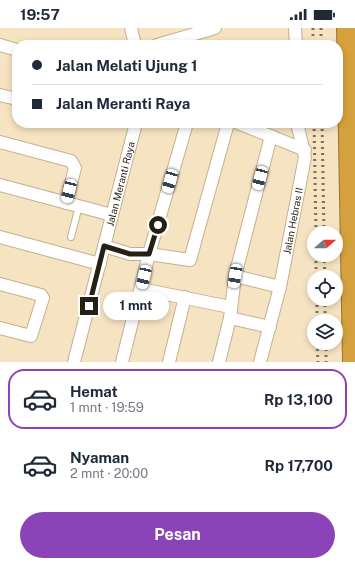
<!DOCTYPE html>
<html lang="id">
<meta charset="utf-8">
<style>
body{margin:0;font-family:"Public Sans",sans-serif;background:#f2f2f3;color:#1f2937;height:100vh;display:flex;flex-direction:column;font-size:15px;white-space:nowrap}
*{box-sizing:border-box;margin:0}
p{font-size:13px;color:#747a83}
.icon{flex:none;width:22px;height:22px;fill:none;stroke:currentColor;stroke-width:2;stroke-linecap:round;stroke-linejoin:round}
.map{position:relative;height:334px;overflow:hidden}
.panel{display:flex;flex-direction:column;background:#fff;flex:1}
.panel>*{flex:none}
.guide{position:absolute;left:12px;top:12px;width:331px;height:88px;border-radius:16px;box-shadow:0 2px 6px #0003;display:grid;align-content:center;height:88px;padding:0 20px;background:#fff}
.needle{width:26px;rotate:70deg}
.tools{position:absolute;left:307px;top:198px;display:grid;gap:8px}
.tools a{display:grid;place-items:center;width:36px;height:36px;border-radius:50%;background:#fff;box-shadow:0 2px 6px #0003;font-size:20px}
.end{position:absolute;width:18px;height:18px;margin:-9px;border:5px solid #261f13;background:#fff;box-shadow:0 0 0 2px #fff}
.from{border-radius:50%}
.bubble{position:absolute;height:28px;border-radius:14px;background:#fff;box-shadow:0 2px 6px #0003;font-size:13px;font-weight:700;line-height:28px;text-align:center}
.car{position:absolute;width:12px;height:24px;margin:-12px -6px;border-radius:5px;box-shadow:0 0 3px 1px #0007;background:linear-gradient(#fff 24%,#345 0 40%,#fff 0 76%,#345 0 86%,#fff 0)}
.guide b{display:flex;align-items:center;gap:14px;height:38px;font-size:15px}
.guide b+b{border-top:1px solid #e0e1e3}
.guide i{width:10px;height:10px;background:#1f2937}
ul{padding:7px 0 0;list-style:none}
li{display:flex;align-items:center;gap:12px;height:60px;margin:0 8px 6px;padding:0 12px;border:2px solid transparent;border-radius:16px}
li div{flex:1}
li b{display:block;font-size:15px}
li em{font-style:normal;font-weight:700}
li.selected{border-color:#8b44b7}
li>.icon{width:36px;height:36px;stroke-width:1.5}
.cta{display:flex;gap:8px;margin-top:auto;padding:8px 20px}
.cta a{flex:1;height:46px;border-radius:24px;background:#8b44b7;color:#fff;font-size:16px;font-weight:700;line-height:46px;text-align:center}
.status{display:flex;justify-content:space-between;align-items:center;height:28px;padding:0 20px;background:#fff;direction:ltr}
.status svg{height:11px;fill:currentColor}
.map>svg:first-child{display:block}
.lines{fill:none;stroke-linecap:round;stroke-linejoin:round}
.lane-casing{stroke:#c3b090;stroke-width:8}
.street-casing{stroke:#c3b090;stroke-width:14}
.highway-casing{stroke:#97742f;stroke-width:24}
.lane{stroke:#fff;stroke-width:6}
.street{stroke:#fff;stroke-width:12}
.highway{stroke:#d4a13e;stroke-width:22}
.rail{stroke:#7c705b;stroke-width:3;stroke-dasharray:2 4;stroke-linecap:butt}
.route{stroke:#261f13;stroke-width:5}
.labels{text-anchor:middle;stroke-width:4;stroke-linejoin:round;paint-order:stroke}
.street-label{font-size:10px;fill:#261f13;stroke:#fdf1dd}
</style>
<div class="status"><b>19:57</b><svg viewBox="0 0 49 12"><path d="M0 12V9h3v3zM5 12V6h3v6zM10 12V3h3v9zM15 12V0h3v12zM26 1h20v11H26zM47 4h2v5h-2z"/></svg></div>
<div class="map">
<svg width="355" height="334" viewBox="0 0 355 334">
<rect width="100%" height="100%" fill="#f6e3c2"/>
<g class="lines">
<defs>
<path id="lane" d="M 71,209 L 79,178"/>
<g id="street">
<path d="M 131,0 L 135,17"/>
<path d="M 295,0 L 296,17"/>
<path d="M 0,17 L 17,22"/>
<path d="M 157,17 L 215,0"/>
<path d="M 0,67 L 17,71"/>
<path d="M 238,95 L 305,122"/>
<path d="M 0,114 L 71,133 L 75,140 L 66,175"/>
<path d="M 0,157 L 112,187"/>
<path d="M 0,209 L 100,236"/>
<path d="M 104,218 L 130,226 L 149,226 L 190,232 L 228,95"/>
<path d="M 235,248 L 280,259"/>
<path d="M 0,256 L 41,267 L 43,270 L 31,308 L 0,300"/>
<path d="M 141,261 L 230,279"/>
<path d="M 230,290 L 270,299"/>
<path id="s1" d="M 74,334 L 136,95"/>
<path d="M 122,334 L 149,226 L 187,95"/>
<path d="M 169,334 L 185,269"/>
<path d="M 219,334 L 230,290 L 235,248 L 271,108"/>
<path id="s2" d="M 260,334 L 280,259 L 305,129 L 297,95"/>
</g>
<path id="highway" d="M 348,0 L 354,334"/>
</defs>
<use href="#lane" class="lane-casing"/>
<use href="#street" class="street-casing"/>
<use href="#highway" class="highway-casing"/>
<use href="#lane" class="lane"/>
<use href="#street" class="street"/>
<use href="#highway" class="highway"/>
<path class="rail" d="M 313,0 L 313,17
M 321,0 L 321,17
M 314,95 L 316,205
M 322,95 L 324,205
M 316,227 L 316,249
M 324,227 L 325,249
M 317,271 L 317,293
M 325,271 L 325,293
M 317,315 L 318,334
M 326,315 L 326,334"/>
</g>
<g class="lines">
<path class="route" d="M 89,278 L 104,218 L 130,226 L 149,226 L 158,197"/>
</g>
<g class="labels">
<g class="street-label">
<text dy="4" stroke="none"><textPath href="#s1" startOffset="184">Jalan Meranti Raya</textPath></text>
<text dy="4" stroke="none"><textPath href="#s2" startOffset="145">Jalan Hebras II</textPath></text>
</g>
</g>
</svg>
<div class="tools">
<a><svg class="needle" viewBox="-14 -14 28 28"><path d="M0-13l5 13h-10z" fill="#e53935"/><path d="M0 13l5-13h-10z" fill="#747a83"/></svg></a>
<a><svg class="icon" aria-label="locate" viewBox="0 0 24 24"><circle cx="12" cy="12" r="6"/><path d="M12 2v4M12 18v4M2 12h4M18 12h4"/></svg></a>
<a><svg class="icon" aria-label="layers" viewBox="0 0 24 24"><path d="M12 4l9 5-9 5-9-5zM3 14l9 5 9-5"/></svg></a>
</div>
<i class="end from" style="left:158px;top:197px"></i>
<i class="end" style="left:89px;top:278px"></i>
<div class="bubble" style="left:103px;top:264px;width:66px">1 mnt</div>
<i class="car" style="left:260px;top:150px;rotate:195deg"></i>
<i class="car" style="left:170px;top:153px;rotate:196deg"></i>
<i class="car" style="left:69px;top:163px;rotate:194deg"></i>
<i class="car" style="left:235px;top:248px;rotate:189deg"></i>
<i class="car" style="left:144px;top:249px;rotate:193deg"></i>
<div class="guide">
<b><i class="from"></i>Jalan Melati Ujung 1</b>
<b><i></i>Jalan Meranti Raya</b>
</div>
</div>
<section class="panel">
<ul>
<li class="selected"><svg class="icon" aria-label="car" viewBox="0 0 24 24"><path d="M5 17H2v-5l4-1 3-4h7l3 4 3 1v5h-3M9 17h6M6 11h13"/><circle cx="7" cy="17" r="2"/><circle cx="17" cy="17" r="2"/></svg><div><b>Hemat</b><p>1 mnt · 19:59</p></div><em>Rp 13,100</em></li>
<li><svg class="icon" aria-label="car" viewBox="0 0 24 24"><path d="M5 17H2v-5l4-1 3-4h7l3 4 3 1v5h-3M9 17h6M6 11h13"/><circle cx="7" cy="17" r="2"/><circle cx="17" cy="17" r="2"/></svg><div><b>Nyaman</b><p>2 mnt · 20:00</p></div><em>Rp 17,700</em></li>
</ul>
<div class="cta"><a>Pesan</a></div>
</section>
